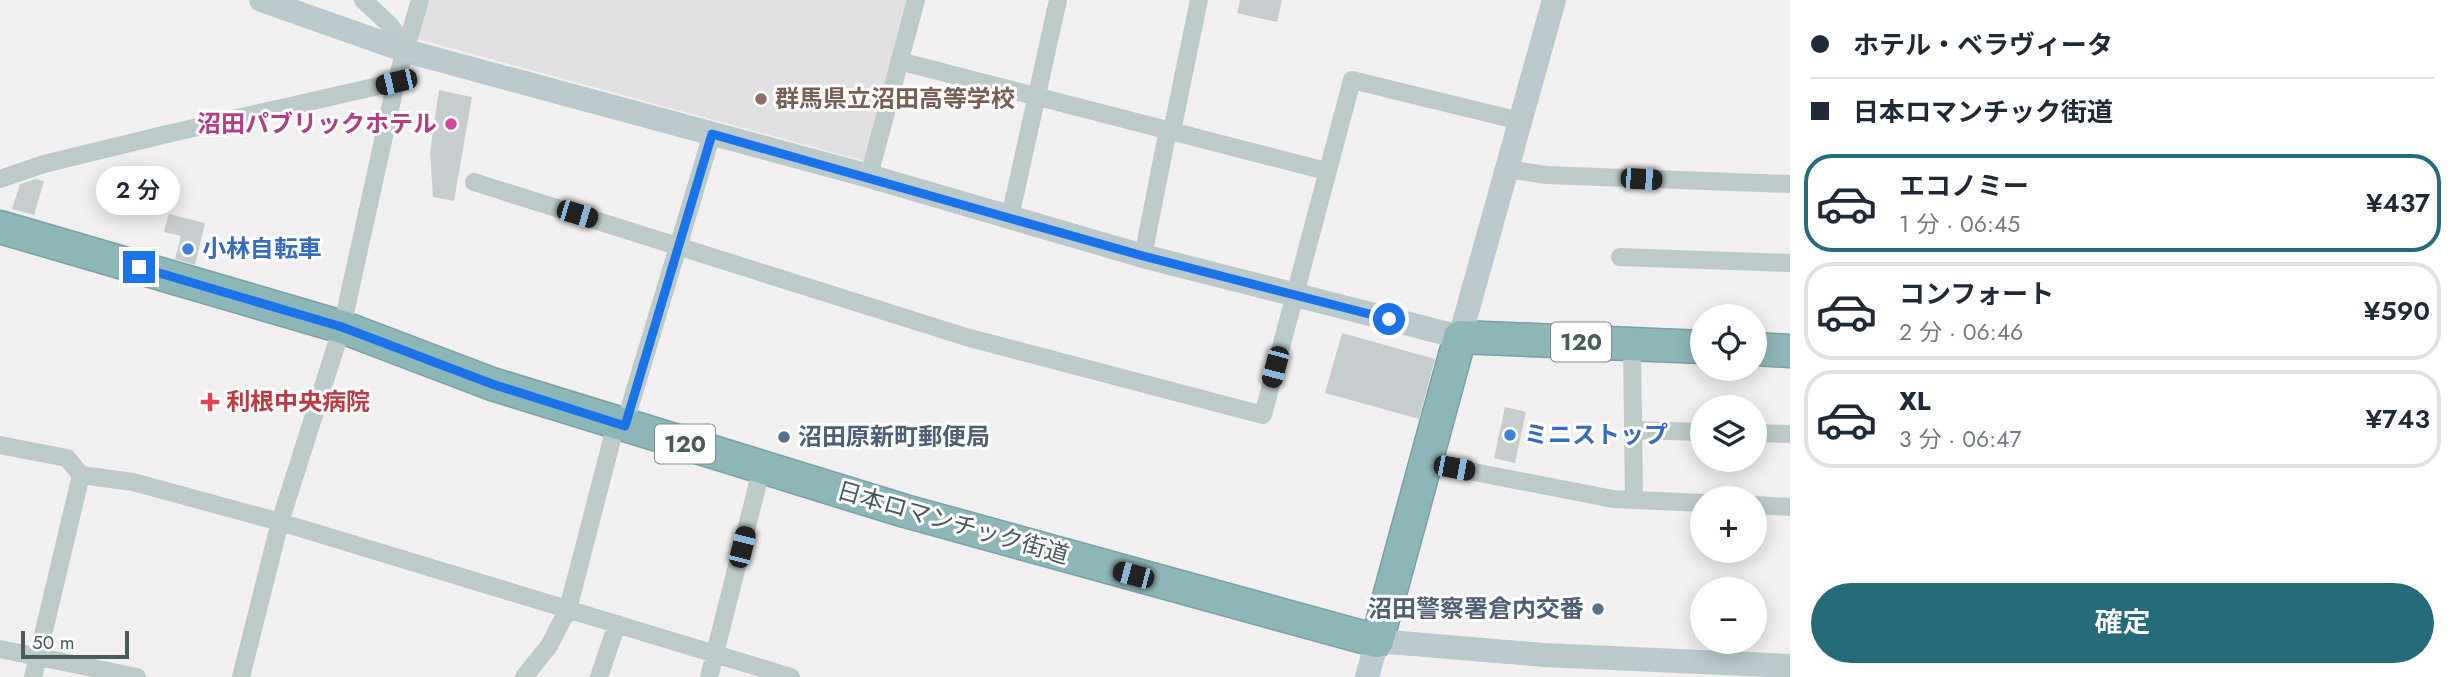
<!DOCTYPE html>
<html lang="ja">
<meta charset="utf-8">
<style>
body{margin:0;font-family:Jost,"Noto Sans JP",sans-serif;background:#f6f6f7;color:#1f2937;height:100vh;display:flex;flex-direction:column;font-size:26px;white-space:nowrap}
*{box-sizing:border-box;margin:0}
p{font-size:23px;color:#747a83}
.icon{flex:none;width:38px;height:38px;fill:none;stroke:currentColor;stroke-width:2;stroke-linecap:round;stroke-linejoin:round}
.map{position:relative;flex:1;overflow:hidden}
.sheet{display:flex;flex-direction:column;background:#fff;width:665px}
.sheet>*{flex:none}
.hud{display:grid;align-content:center;height:154px;padding:0 21px;background:#fff}
.fabs{position:absolute;left:1690px;top:304px;display:grid;gap:14px}
.fabs a{display:grid;place-items:center;width:77px;height:77px;border-radius:50%;background:#fff;box-shadow:0 4px 18px #0003;font-size:35px}
.scale{position:absolute;left:21px;bottom:18px;width:108px;box-sizing:border-box;padding-left:7px;border:4px solid #495a5a;border-top:0;font-size:19px;line-height:24px;white-space:nowrap;color:#495a5a;-webkit-text-stroke:5px #fff;paint-order:stroke}
.end{position:absolute;width:32px;height:32px;margin:-16px;border:9px solid #1a73e8;background:#fff;box-shadow:0 0 0 4px #fff}
.from{border-radius:50%}
.bubble{position:absolute;height:49px;border-radius:24px;background:#fff;box-shadow:0 4px 18px #0003;font-size:23px;font-weight:600;line-height:49px;text-align:center}
.car{position:absolute;width:21px;height:42px;margin:-21px -10px;border-radius:9px;box-shadow:0 0 5px 2px #0007;background:linear-gradient(#222 24%,#8ab4d8 0 40%,#222 0 76%,#8ab4d8 0 86%,#222 0)}
.hud b{display:flex;align-items:center;gap:24px;height:66px;font-size:26px}
.hud b+b{border-top:2px solid #e0e1e3}
.hud i{width:18px;height:18px;background:#1f2937}
ul{padding:0;list-style:none}
li{display:flex;align-items:center;gap:21px;height:98px;margin:0 14px 10px;padding:0 7px;border:4px solid #e0e1e3;border-radius:28px}
li div{flex:1}
li b{display:block;font-size:26px}
li em{font-style:normal;font-weight:600}
li.on{border-color:#266b7a}
li>.icon{width:63px;height:63px;stroke-width:1.5}
.cta{display:flex;gap:14px;margin-top:auto;padding:14px 21px}
.cta a{flex:1;height:80px;border-radius:42px;background:#266b7a;color:#fff;font-size:28px;font-weight:600;line-height:80px;text-align:center}
main{display:flex;flex:1;min-height:0}
.map>svg:first-child{display:block}
.education{fill:#e2e0e2}
.building{fill:#c7cdce}
.lines{fill:none;stroke-linecap:round;stroke-linejoin:round}
.highway-casing{stroke:#78a1a4;stroke-width:35}
.street{stroke:#bccaca;stroke-width:18}
.secondary{stroke:#bacacc;stroke-width:24}
.highway{stroke:#8db6b8;stroke-width:32}
.route{stroke:#1a73e8;stroke-width:9}
.education-dot{fill:#8d6e63;stroke:#fff;stroke-width:2.5}
.hotel-dot{fill:#d1479c;stroke:#fff;stroke-width:2.5}
.shop-dot{fill:#3f7fe0;stroke:#fff;stroke-width:2.5}
.health-dot{fill:#e0444e;stroke:#fff;stroke-width:2.5}
.service-dot{fill:#5c6f8a;stroke:#fff;stroke-width:2.5}
.labels{text-anchor:middle;stroke-width:6;stroke-linejoin:round;paint-order:stroke}
.shield{fill:#fff;stroke:#808c8c;stroke-width:2}
.shield-label{font-size:23px;font-weight:bold;fill:#495a5a}
.education-label{font-size:24px;font-weight:bold;fill:#785e54;stroke:#fff;text-anchor:start}
.hotel-label{font-size:24px;font-weight:bold;fill:#b23c85;stroke:#fff;text-anchor:end}
.shop-label{font-size:24px;font-weight:bold;fill:#366cbe;stroke:#fff;text-anchor:start}
.health-label{font-size:24px;font-weight:bold;fill:#be3a42;stroke:#fff;text-anchor:start}
.service-label{font-size:24px;font-weight:bold;fill:#4e5e75;stroke:#fff;text-anchor:start}
.street-label{font-size:24px;fill:#495a5a;stroke:#fff}
</style>
<main>
<div class="map">
<svg width="1790" height="677" viewBox="0 0 1790 677">
<rect width="100%" height="100%" fill="#f1eff0"/>
<path class="education" d="M 426,0 L 911,0 L 864,161 L 414,38 Z"/>
<path class="building" d="M 1240,0 L 1282,0 L 1277,22 L 1237,13 Z
M 439,90 L 472,97 L 454,201 L 433,197 L 430,152 Z
M 36,179 L 44,181 L 34,215 L 12,209 L 20,184 Z
M 169,214 L 205,223 L 195,265 L 175,259 L 181,236 L 164,232 Z
M 1342,333 L 1435,359 L 1419,419 L 1325,393 Z
M 1505,407 L 1526,412 L 1515,463 L 1494,458 Z"/>
<g class="lines">
<defs>
<path id="highway" d="M 0,227 L 342,327 L 492,384 L 905,511 L 1377,641 L 1460,337 L 1703,347
M 1755,349 L 1790,351"/>
</defs>
<use href="#highway" class="highway-casing"/>
<path class="street" d="M 363,0 L 391,26 L 406,51
M 899,61 L 1326,171
M 1172,131 L 1199,0
M 1508,169 L 1546,175 L 1790,184
M 869,176 L 916,0
M 0,179 L 44,164 L 163,135 L 396,82
M 474,182 L 966,337 L 1263,415 L 1352,80 L 1520,121
M 1010,217 L 1058,0
M 1143,256 L 1168,130
M 1620,257 L 1790,263
M 1632,344 L 1634,500
M 624,426 L 712,134
M 1633,430 L 1703,432
M 1755,433 L 1790,434
M 0,445 L 67,458 L 81,475 L 133,482 L 280,522 L 791,677
M 1428,463 L 1613,499 L 1703,503
M 1755,505 L 1790,507
M 0,649 L 137,677
M 33,677 L 81,475
M 241,677 L 280,522 L 342,327 L 396,82 L 420,0
M 524,677 L 549,646 L 568,609 L 616,424
M 599,677 L 617,624
M 709,677 L 762,467"/>
<path class="secondary" d="M 261,0 L 406,51 L 869,176 L 1143,256 L 1460,337 L 1554,0
M 1367,677 L 1377,641 L 1544,655 L 1790,666"/>
<use href="#highway" class="highway"/>
</g>
<g class="lines">
<path class="route" d="M 139,267 L 342,327 L 492,384 L 625,426 L 712,134 L 1143,256 L 1389,319"/>
</g>
<circle class="education-dot" cx="761" cy="99" r="7"/>
<circle class="hotel-dot" cx="451" cy="124" r="7"/>
<g class="shop-dot">
<circle cx="188" cy="249" r="7"/>
<circle cx="1510" cy="435" r="7"/>
</g>
<path class="health-dot" d="M206.5 391.5h7v7h7v7h-7v7h-7v-7h-7v-7h7z"/>
<g class="service-dot">
<circle cx="784" cy="437" r="7"/>
<circle cx="1598" cy="609" r="7"/>
</g>
<g class="labels">
<g class="shield">
<rect x="1551" y="322.5" width="60" height="39" rx="5"/>
<rect x="655" y="424.5" width="60" height="39" rx="5"/>
</g>
<g class="shield-label">
<text x="1581" y="350">120</text>
<text x="685" y="452">120</text>
</g>
<g class="education-label">
<text x="775" y="107">群馬県立沼田高等学校</text>
</g>
<g class="hotel-label">
<text x="437" y="132">沼田パブリックホテル</text>
</g>
<g class="shop-label">
<text x="202" y="257">小林自転車</text>
<text x="1524" y="443">ミニストップ</text>
</g>
<g class="health-label">
<text x="226" y="410">利根中央病院</text>
</g>
<g class="service-label">
<text x="798" y="445">沼田原新町郵便局</text>
<text x="1584" y="617" text-anchor="end">沼田警察署倉内交番</text>
</g>
<g class="street-label">
<text transform="translate(953 523) rotate(16)" y="8">日本ロマンチック街道</text>
</g>
</g>
</svg>
<div class="fabs">
<a><svg class="icon" aria-label="locate" viewBox="0 0 24 24"><circle cx="12" cy="12" r="6"/><path d="M12 2v4M12 18v4M2 12h4M18 12h4"/></svg></a>
<a><svg class="icon" aria-label="layers" viewBox="0 0 24 24"><path d="M12 4l9 5-9 5-9-5zM3 14l9 5 9-5"/></svg></a>
<a>+</a>
<a>−</a>
</div>
<div class="scale">50 m</div>
<i class="end from" style="left:1389px;top:319px"></i>
<i class="end" style="left:139px;top:267px"></i>
<div class="bubble" style="left:96px;top:166px;width:84px">2 分</div>
<i class="car" style="left:396px;top:82px;rotate:257deg"></i>
<i class="car" style="left:1641px;top:179px;rotate:93deg"></i>
<i class="car" style="left:577px;top:214px;rotate:107deg"></i>
<i class="car" style="left:1275px;top:367px;rotate:195deg"></i>
<i class="car" style="left:1454px;top:468px;rotate:101deg"></i>
<i class="car" style="left:742px;top:547px;rotate:14deg"></i>
<i class="car" style="left:1133px;top:575px;rotate:285deg"></i>
</div>
<section class="sheet">
<div class="hud">
<b><i class="from"></i>ホテル・ベラヴィータ</b>
<b><i></i>日本ロマンチック街道</b>
</div>
<ul>
<li class="on"><svg class="icon" aria-label="car" viewBox="0 0 24 24"><path d="M5 17H2v-5l4-1 3-4h7l3 4 3 1v5h-3M9 17h6M6 11h13"/><circle cx="7" cy="17" r="2"/><circle cx="17" cy="17" r="2"/></svg><div><b>エコノミー</b><p>1 分 · 06:45</p></div><em>¥437</em></li>
<li><svg class="icon" aria-label="car" viewBox="0 0 24 24"><path d="M5 17H2v-5l4-1 3-4h7l3 4 3 1v5h-3M9 17h6M6 11h13"/><circle cx="7" cy="17" r="2"/><circle cx="17" cy="17" r="2"/></svg><div><b>コンフォート</b><p>2 分 · 06:46</p></div><em>¥590</em></li>
<li><svg class="icon" aria-label="car" viewBox="0 0 24 24"><path d="M5 17H2v-5l4-1 3-4h7l3 4 3 1v5h-3M9 17h6M6 11h13"/><circle cx="7" cy="17" r="2"/><circle cx="17" cy="17" r="2"/></svg><div><b>XL</b><p>3 分 · 06:47</p></div><em>¥743</em></li>
</ul>
<div class="cta"><a>確定</a></div>
</section>
</main>
